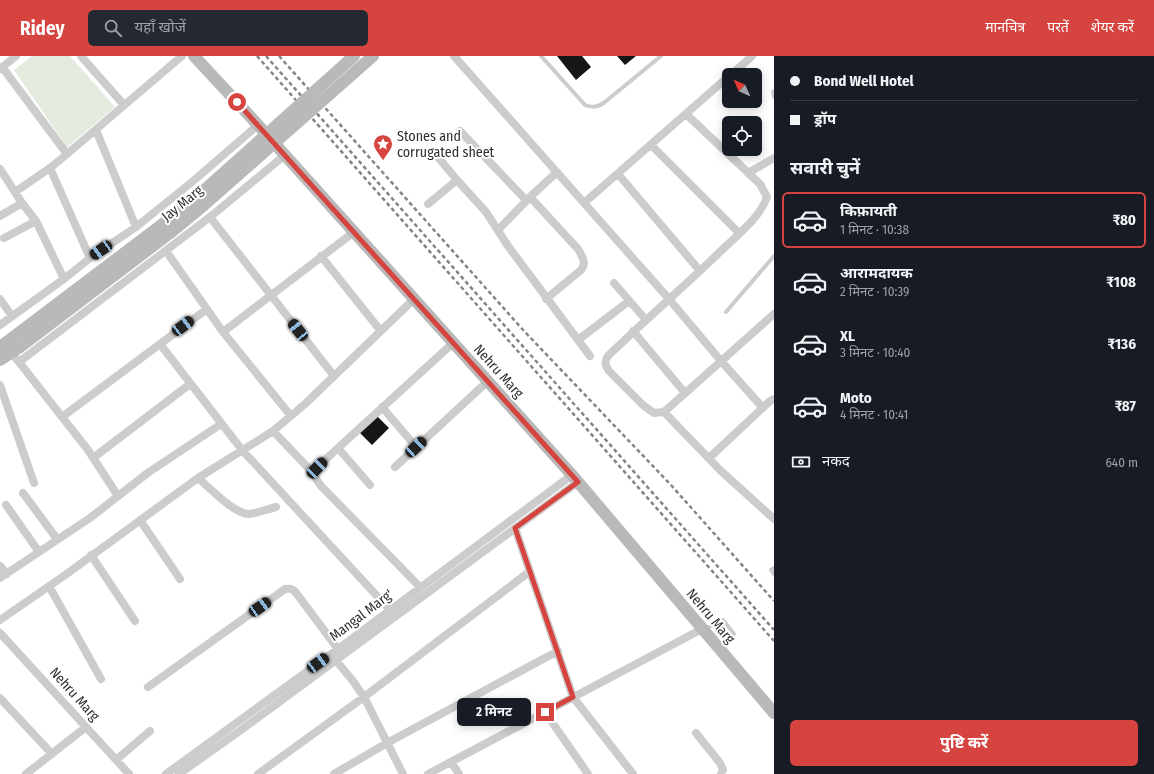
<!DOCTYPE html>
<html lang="hi">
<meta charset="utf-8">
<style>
body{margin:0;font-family:"Fira Sans Condensed","Noto Sans Devanagari",sans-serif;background:#242831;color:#f1f3f6;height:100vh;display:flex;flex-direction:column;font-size:15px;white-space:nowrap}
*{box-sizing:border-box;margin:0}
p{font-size:13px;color:#9ea1a6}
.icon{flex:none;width:22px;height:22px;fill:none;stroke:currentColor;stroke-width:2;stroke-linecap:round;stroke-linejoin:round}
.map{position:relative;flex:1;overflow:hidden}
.panel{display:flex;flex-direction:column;background:#171b24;width:380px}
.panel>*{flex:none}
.hud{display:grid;align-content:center;height:88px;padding:0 16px;background:#171b24}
.needle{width:26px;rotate:315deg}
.controls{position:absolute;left:722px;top:12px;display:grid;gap:8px}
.controls a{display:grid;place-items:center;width:40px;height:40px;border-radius:6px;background:#171b24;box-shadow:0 2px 10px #0003;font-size:20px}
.end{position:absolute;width:18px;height:18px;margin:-9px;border:5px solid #d64440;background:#fff;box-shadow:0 0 0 2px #fff}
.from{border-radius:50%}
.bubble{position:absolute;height:28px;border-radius:6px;background:#171b24;box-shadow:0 2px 10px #0003;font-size:13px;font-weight:700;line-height:28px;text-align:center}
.car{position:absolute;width:12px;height:24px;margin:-12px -6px;border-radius:5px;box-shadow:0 0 3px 1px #0007;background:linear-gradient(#222 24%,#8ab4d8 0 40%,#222 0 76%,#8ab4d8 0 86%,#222 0)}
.hud b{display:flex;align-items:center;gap:14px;height:38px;font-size:15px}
.hud b+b{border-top:1px solid #363941}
.hud i{width:10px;height:10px;background:#f1f3f6}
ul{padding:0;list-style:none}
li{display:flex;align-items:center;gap:12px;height:56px;margin:0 8px 6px;padding:0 8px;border:2px solid transparent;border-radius:6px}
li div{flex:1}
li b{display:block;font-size:15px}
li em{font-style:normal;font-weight:700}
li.current{border-color:#d64440}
li>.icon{width:36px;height:36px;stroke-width:1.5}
h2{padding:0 16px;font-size:18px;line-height:48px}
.pay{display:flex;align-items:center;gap:10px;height:44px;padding:0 16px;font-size:15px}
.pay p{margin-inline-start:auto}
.primary-button{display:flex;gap:8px;margin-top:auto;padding:8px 16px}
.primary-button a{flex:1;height:46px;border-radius:6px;background:#d64440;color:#fff;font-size:16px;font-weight:700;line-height:46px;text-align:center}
header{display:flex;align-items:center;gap:24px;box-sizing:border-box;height:56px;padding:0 20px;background:#d64440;color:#fff}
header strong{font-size:19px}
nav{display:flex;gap:22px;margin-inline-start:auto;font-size:14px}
.search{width:280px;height:36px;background:#242831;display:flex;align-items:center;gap:10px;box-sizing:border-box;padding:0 14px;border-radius:6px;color:#9ea1a6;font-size:15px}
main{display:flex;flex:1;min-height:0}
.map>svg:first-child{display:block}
.green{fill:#e3ebde}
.building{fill:#161616}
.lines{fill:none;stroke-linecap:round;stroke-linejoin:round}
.lane{stroke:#ccc;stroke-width:4}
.street{stroke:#ccc;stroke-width:8}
.secondary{stroke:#b9b9b9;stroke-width:12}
.rail{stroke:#848484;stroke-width:2.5;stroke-dasharray:4 3;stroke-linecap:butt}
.secondary-bridge{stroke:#b9b9b9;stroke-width:12}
.route{stroke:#d64440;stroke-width:5}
.labels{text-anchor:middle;stroke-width:4;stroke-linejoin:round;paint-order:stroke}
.poi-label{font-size:14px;fill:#2f2f2f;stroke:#fff;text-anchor:start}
.street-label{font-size:14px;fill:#2f2f2f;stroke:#fff}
</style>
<header>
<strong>Ridey</strong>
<div class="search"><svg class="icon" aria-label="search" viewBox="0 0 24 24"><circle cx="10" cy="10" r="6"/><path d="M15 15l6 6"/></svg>यहाँ खोजें</div>
<nav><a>मानचित्र</a><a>परतें</a><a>शेयर करें</a></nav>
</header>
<main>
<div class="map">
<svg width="774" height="718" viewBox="0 0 774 718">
<rect width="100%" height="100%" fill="#fff"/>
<path class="green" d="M 32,0 L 70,0 L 115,51 L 67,91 L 14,14 Z"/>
<path class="building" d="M 557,0 L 582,0 L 591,11 L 576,24 Z
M 617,0 L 636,0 L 625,9 Z
M 376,359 L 389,372 L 372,389 L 359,376 Z"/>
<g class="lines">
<path class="lane" d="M 541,0 L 585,49 C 593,52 598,51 605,46 L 661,0
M 774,35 L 773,36 L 774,41
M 726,256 L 774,200
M 774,512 L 771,514 L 774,518
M 704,572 L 709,571 L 723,564 L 734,578"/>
<path class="street" d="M 81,0 L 124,49
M 454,0 L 669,243 L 721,305 L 763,352
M 2,11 L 67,98
M 0,13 L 16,0
M 731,19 L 752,0
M 686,58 L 760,128 L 767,141 C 760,161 740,177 724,192 C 686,229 646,263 608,300 C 604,306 605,309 609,315 L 644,350 L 654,357 L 664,356 L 774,258
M 96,74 L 136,171
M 460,75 L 526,144
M 651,89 L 739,177
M 437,100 L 457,124 L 486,156 L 508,190 L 590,300
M 50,112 L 90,202
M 0,113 L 22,147 L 36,165 L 64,223
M 748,117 L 774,102
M 618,118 L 700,215
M 15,136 L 50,112 L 67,98 L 182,0
M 530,141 L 578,193 C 582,200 587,207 581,214 L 546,243
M 584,147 L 729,20
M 428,148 L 457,124
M 0,160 L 22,147
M 210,161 L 334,320
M 498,174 L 530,141 L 557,116
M 4,182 L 36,165
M 166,195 L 223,276 L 291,360
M 321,200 L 380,274
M 614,227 L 646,264
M 0,243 L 12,260
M 0,269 L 64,223 L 90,202 L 136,171 L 192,126 L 258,69
M 633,275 L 685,337
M 223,276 L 354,176
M 578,284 L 629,245
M 160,288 L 242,394 L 390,554
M 11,297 L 19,306 L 88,394 L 118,440
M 19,306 L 210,161 L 285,99
M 0,329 L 34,427
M 382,351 L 416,391
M 664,356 L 721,415 L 774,463
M 62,361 L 207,253
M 273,375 L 314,418
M 338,392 L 370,429
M 93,402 L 190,328
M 709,402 L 770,345 L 774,343
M 395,411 L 488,325
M 198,422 C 210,432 234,458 249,458 C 258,457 268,453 276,451
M 23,437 L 57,483
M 6,449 L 39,496
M 140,464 L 180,523
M 515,472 L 573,641 L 633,718
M 91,499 L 135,565
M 0,510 L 7,518
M 0,522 L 90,462 L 149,416 L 221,368
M 49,530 L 101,623
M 420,531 L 321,430 L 317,424 L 314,418 L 317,412 L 326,403 L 453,287
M 0,564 L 68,517 L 198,422 L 273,375 L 305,348 L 414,243
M 0,577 L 129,718
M 333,601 L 353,625 L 364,641 L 403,718
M 148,631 L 285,533 C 291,532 293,533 297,538 L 341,597
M 0,642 L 52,698
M 545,656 L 588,718
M 696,677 L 720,707 L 723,714 L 721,718
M 116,704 L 150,675
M 451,706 L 459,718
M 26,718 L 86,671
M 166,718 L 338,593 L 572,419
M 179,718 L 241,674 L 578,426
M 258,718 L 364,641 L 529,516
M 334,718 L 387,687 L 558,595
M 428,718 L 702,573"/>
<path class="secondary" d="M 194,0 L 258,69 L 572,419 L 774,657
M 0,291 L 12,282
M 0,304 L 20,291"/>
<path class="rail" d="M 257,0 L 774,585
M 266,0 L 774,574
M 279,0 L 524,275 L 671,429 L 774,545"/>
<path class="secondary-bridge" d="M 12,282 L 168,164 L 200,138 L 354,0
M 20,291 L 170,177 L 204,149 L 373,0"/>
</g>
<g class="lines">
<path class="route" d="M 237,46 L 578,426 L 515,472 L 573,641 L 545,656"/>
</g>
<defs>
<symbol id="sight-pin" viewBox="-11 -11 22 30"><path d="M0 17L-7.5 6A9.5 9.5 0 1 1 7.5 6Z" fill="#d64440" stroke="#fff"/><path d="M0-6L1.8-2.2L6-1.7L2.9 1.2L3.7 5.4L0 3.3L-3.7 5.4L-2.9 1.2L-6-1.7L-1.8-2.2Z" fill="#fff"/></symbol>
</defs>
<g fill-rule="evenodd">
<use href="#sight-pin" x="372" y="77" width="22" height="30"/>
</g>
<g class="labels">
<g class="poi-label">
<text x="397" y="85">Stones and<tspan x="397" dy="16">corrugated sheet</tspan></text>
</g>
<g class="street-label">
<text transform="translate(182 147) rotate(-39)" y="5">Jay Marg</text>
<text transform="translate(499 315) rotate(48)" y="5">Nehru Marg</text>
<text transform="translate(361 559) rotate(-37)" y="5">Mangal Marg'</text>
<text transform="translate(711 560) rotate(50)" y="5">Nehru Marg</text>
<text transform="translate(75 638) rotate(48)" y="5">Nehru Marg</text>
</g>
</g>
</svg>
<div class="controls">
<a><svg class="needle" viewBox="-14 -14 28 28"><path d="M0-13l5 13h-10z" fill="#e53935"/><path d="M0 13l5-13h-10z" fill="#9ea1a6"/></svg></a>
<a><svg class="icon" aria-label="locate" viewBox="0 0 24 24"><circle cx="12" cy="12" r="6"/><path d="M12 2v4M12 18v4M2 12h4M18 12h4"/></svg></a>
</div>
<i class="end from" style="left:237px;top:46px"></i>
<i class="end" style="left:545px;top:656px"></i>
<div class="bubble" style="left:457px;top:642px;width:74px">2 मिनट</div>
<i class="car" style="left:101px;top:194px;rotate:235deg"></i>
<i class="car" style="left:183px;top:270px;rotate:53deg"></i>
<i class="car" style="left:298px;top:274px;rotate:322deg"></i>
<i class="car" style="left:416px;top:391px;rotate:47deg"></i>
<i class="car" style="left:317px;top:412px;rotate:44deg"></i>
<i class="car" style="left:260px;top:551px;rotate:55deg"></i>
<i class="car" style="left:318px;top:607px;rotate:54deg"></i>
</div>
<section class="panel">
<div class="hud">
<b><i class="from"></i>Bond Well Hotel</b>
<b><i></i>ड्रॉप</b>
</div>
<h2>सवारी चुनें</h2>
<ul>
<li class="current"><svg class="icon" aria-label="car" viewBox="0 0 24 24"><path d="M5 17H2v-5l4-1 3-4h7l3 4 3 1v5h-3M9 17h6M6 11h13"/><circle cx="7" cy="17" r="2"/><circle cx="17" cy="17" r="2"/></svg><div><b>किफ़ायती</b><p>1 मिनट · 10:38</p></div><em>₹80</em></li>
<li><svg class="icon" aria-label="car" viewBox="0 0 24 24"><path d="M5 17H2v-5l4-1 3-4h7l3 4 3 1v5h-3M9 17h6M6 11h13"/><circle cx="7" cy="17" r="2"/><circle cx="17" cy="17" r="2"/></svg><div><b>आरामदायक</b><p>2 मिनट · 10:39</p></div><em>₹108</em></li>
<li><svg class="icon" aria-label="car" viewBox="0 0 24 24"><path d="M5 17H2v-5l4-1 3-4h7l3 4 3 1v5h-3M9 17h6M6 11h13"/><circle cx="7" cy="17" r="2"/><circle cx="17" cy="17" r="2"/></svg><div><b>XL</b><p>3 मिनट · 10:40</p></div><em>₹136</em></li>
<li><svg class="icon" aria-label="car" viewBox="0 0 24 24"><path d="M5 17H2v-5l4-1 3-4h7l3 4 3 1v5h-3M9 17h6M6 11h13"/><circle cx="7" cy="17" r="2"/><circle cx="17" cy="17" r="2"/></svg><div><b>Moto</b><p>4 मिनट · 10:41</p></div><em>₹87</em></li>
</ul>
<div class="pay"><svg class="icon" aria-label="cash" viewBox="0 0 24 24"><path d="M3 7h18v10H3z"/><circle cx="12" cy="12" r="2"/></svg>नकद<p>640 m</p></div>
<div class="primary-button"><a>पुष्टि करें</a></div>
</section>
</main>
